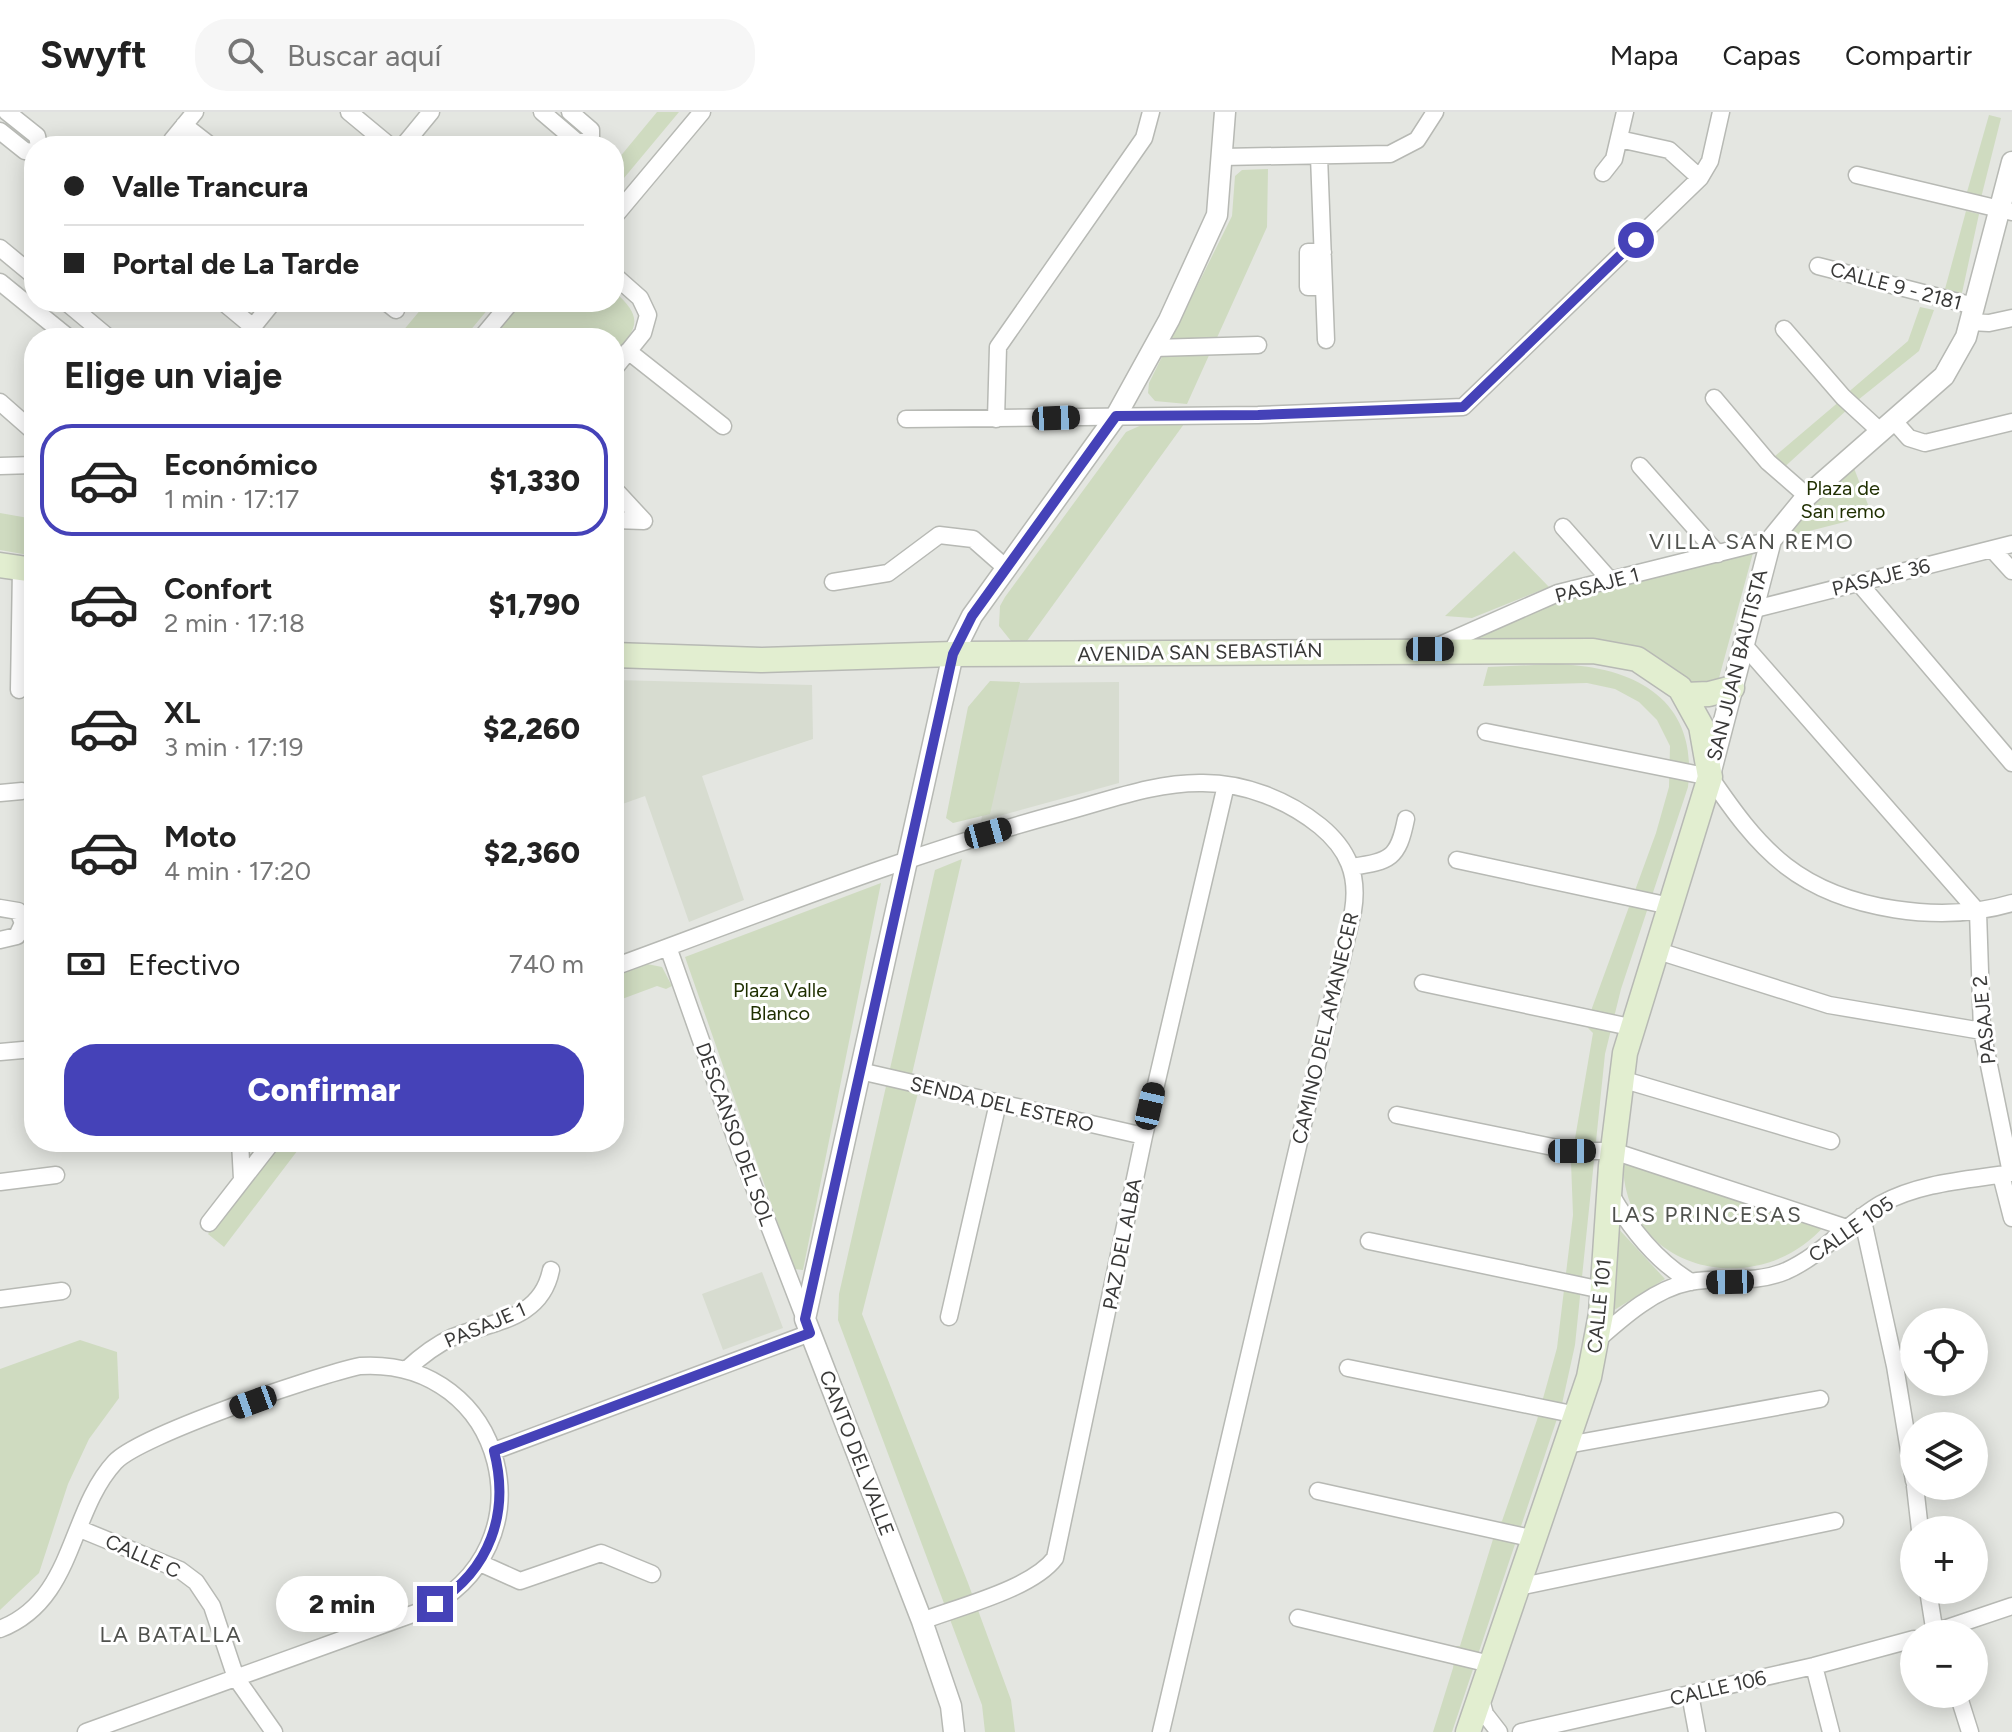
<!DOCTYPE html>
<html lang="es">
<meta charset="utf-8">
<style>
body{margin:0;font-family:Figtree,sans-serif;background:#f6f6f6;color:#222;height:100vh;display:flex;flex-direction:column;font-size:30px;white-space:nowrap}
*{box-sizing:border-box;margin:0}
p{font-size:26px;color:#767676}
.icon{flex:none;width:44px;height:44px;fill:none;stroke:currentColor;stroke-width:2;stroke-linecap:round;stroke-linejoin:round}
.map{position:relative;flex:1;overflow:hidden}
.side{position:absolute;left:24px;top:216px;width:600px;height:824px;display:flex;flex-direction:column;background:#fff;border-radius:32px;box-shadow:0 4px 20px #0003}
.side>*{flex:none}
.banner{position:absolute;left:24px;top:24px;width:600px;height:176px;border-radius:32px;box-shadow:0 4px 20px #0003;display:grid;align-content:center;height:176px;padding:0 40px;background:#fff}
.controls{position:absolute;left:1900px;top:1196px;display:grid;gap:16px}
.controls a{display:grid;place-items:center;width:88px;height:88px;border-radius:50%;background:#fff;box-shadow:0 4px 20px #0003;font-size:40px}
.end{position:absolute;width:36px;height:36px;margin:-18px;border:10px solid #4542b8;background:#fff;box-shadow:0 0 0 4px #fff}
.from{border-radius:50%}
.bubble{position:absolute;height:56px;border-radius:28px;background:#fff;box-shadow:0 4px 20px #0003;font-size:26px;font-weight:800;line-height:56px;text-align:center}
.car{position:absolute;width:24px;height:48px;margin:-24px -12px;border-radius:10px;box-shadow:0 0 6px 2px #0007;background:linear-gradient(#222 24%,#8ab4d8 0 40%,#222 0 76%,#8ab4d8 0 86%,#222 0)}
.banner b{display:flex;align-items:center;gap:28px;height:76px;font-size:30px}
.banner b+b{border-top:2px solid #e0e0e0}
.banner i{width:20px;height:20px;background:#222}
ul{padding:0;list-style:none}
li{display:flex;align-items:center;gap:24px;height:112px;margin:0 16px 12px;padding:0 24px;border:4px solid transparent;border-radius:32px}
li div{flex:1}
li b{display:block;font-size:30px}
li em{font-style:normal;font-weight:800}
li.active{border-color:#4542b8}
li>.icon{width:72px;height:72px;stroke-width:1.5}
h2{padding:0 40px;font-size:36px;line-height:96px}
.pay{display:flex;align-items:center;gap:20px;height:88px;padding:0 40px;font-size:30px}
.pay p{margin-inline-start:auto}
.primary-button{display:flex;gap:16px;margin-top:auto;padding:16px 40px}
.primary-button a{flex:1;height:92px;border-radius:32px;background:#4542b8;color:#fff;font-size:32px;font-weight:800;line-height:92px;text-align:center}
header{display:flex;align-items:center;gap:48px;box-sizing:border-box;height:112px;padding:0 40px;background:#fff;border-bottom:2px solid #e0e0e0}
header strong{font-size:38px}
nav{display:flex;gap:44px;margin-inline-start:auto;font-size:28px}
.search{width:560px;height:72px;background:#f6f6f6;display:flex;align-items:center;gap:20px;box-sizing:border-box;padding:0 28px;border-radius:32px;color:#767676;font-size:30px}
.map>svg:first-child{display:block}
.built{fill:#d7dcd0}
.green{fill:#cfdbc0}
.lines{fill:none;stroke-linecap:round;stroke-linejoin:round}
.minor-casing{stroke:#b7b9b4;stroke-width:19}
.tertiary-casing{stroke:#b7b9b4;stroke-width:23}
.secondary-casing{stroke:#b7b9b4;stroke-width:27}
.minor{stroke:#fff;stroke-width:16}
.tertiary{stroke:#fff;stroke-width:20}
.secondary{stroke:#e2eed0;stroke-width:24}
.route{stroke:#4542b8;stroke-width:10}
.labels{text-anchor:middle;stroke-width:6;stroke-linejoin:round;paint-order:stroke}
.street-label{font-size:20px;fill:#393938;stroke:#fff}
.park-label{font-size:20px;fill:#1f2f00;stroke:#fff}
.neighbourhood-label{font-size:22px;letter-spacing:2px;fill:#50524e;stroke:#fff}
</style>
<header>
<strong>Swyft</strong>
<div class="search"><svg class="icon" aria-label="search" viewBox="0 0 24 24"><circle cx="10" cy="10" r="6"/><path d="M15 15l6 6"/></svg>Buscar aquí</div>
<nav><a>Mapa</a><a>Capas</a><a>Compartir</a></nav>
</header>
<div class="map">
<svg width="2012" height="1620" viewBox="0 0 2012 1620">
<rect width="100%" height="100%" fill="#e4e6e1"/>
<path class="built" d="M 614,568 L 812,573 L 813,627 L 702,664 L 744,788 L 689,810 L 645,684 L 614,695 Z
M 1119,570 L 1119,671 L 981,709 L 1009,571 Z
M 762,1160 L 783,1216 L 723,1238 L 702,1182 Z"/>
<path class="green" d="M 657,0 L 679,0 L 614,78 L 614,52 Z
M 1989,3 L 2001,6 L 1980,90 L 1965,87 Z
M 1268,57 L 1267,115 L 1187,292 L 1155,289 L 1148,281 L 1149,271 L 1232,104 L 1235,64 L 1242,58 Z
M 1966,99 L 1979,102 L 1962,181 L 1945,177 Z
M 614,179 C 645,207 637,215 614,244 L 614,226 L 491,226 L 522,190 L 614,190 Z
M 427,190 L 494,190 L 464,226 L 397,226 Z
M 1920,195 L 1934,198 L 1919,239 L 1853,292 L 1845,283 L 1908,229 Z
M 1841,288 L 1849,296 L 1779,360 L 1768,350 Z
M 1146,311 L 1184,312 L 1027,529 L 1011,529 L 999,514 L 1000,494 L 1005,485 L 1126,320 Z
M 1852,351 L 1872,403 L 1774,428 Z
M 0,401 L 34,407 L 34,444 L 0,438 Z
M 1514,439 L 1549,475 L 1472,506 L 1445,504 Z
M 1753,441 L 1719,566 L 1694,573 L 1654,543 L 1625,536 L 1461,529 L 1527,499 L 1589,479 Z
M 1555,552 C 1633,554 1699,586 1688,675 L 1621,877 L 1605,942 L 1575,1233 L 1562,1292 L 1452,1620 L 1433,1620 L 1453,1556 L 1456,1534 L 1460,1534 L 1498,1411 L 1502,1409 L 1537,1308 L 1557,1236 L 1573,1103 L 1571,1050 L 1593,921 L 1588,916 L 1592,896 L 1656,721 L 1669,675 L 1670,634 L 1657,608 L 1639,590 L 1615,577 L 1587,571 L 1483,574 L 1488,555 Z
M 990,569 L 1020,570 L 990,702 L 953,711 L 946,706 L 968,595 Z
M 962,747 L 912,962 L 918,981 L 862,1202 L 968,1471 L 1011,1588 L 1015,1620 L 985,1620 L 982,1593 L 838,1208 L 839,1182 L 935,758 Z
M 881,771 L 803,1158 L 794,1157 L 685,845 Z
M 647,852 L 662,855 L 672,874 L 666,877 L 657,874 L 614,890 L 614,864 Z
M 278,1030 L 304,1030 L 224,1135 L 208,1122 Z
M 1623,1050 L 1825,1113 C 1758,1191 1623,1160 1623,1050 Z
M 1615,1113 L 1665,1167 L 1611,1200 Z
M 80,1228 L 117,1240 L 119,1286 L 89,1327 L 68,1372 L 39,1461 L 0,1498 L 0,1257 Z"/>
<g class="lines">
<defs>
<path id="minor" d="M 7,0 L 37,24 L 39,34
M 349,0 L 390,34
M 542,0 L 576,29 L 585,31 L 591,25 L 591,18 L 570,0
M 184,13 L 211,34
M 0,19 L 25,39 L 34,40
M 1619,27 L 1669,38 L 1700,66
M 172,28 L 195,0
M 403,34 L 431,0
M 1319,44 L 1326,228
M 1222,45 L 1390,42 L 1417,28 L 1435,0
M 1603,61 L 1614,47 L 1625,0
M 1857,63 L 2012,100
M 614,105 L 702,0
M 0,136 L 34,164
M 1323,140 L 1308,140 L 1308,175 L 1324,175
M 1818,154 L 1974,194
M 614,163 L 640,186 L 648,203 L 643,221 L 614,257
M 0,170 L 69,226
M 66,190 L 109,226
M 223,190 L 253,215
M 386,190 L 396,198
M 1970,210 L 1989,211 L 2012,206
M 1784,217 L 1843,285 L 1880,319
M 244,226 L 273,190
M 481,226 L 511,190
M 1154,236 L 1258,233
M 628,239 L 723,314
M 1714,286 L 1768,350 L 1807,384
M 0,290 L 34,320
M 906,307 L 1258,303 L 1463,295 L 1700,66 L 1710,49 L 1721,0
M 996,307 L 998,235 L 1144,26 L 1151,0
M 1893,308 L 1909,326 L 1925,331 L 2012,310
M 0,354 L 34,353
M 1640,354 L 1718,442
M 614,383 L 618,381 L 644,409 L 614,408
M 1563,415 L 1610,468
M 1992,437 L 2012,459
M 833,470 L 888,461 L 939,423 L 973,427 L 1006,456
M 1859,471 L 2012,651
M 1751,498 L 2012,432
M 1743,532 L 1978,800 L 1982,919 L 2011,1061
M 1431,537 L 1558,481 L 1771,428
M 19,578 L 21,456
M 1486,620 L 1710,665 C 1732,697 1755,730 1786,754 C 1844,799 1943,812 2012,791
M 0,681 L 22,679
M 1457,748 L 1670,794
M 1352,755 C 1390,749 1398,747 1406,707
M 0,796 L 18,799 L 23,811 L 17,824 L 0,828
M 668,835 L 740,1039 L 805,1207
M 1655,838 L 1829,893 L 1982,919
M 614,855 C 762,801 908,742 1061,701 C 1107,689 1155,670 1203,671 C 1245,671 1288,688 1320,714 C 1348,737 1359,763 1353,799 L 1161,1620
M 1423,871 L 1630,915
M 0,940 L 34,937
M 860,959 L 1144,1024
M 1621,967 L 1831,1029
M 1397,1003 L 1572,1039 L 1613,1039 L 1847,1116
M 240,1030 L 242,1067
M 2001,1063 L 2012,1106
M 0,1070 L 56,1063
M 1610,1081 C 1630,1116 1656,1149 1691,1170
M 1862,1104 L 1895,1254 L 1914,1369
M 209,1111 L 272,1030
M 1369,1129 L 1602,1178
M 0,1187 L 62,1179
M 949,1205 L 998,991
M 1597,1228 C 1623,1205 1654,1177 1690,1170 C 1723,1164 1752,1173 1786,1159 C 1822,1143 1848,1111 1881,1092 C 1921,1070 1969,1068 2012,1061
M 1348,1256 L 1577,1303
M 406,1258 C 420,1245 435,1233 453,1225 C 493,1209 541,1208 551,1158
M 1567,1333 L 1820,1287
M 494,1339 L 810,1221
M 1915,1374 L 1920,1418
M 1318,1379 L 1535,1427
M 80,1417 L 180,1458 L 196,1470 L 212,1494 L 236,1566 L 274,1620
M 480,1451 L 520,1469 L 601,1441 L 652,1462
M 1518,1475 L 1835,1409
M 1928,1478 L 1935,1522
M 1298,1506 L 1490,1552
M 922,1509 C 958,1495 1032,1477 1055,1446 L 1144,1024 L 1226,673
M 0,1517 C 75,1488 68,1401 115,1350 C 140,1323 318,1263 360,1254 C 506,1245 555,1437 421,1499 L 86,1620
M 1929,1522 L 2012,1494
M 1814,1554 L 1831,1620
M 1690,1582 L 1697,1620
M 1958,1582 L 1970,1620
M 1480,1584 L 1485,1602 L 1499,1620
M 1521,1620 L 1814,1554 L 1914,1527"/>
<path id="tertiary" d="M 1711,659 L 1771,428 L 1807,384 L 1944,264 L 1966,225 L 2012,50
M 954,1620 L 951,1594 L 922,1509 L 805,1207 L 953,542 L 972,504 L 1116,304 L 1169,208 L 1217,103 L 1225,0"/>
<path id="secondary" d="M 0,453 L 34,458
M 614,543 L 761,548 L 953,542 L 1593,539 L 1637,547 L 1680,576 L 1701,614 L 1710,665 L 1625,941 L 1611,1054 L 1601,1202 L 1589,1265 L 1468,1620
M 1685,583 L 1709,582 L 1732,576"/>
</defs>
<use href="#minor" class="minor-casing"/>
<use href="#tertiary" class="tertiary-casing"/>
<use href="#secondary" class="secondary-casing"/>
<use href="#minor" class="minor"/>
<use href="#tertiary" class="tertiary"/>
<use href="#secondary" class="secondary"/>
</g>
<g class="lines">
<path class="route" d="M 435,1492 C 490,1458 510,1401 494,1339 L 810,1221 L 805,1207 L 953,542 L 972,504 L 1116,304 L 1258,303 L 1463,295 L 1636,128"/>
</g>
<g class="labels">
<g class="street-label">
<text transform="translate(1896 174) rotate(15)" y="7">CALLE 9 - 2181</text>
<text transform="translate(1881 465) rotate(-14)" y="7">PASAJE 36</text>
<text transform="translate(1597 473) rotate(-15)" y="7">PASAJE 1</text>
<text transform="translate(1200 540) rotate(-1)" y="7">AVENIDA SAN SEBASTIÁN</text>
<text transform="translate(1737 553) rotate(-76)" y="7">SAN JUAN BAUTISTA</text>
<text transform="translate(1984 908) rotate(-96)" y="7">PASAJE 2</text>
<text transform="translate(1325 916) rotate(-77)" y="7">CAMINO DEL AMANECER</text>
<text transform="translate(1002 992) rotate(13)" y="7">SENDA DEL ESTERO</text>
<text transform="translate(735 1022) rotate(70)" y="7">DESCANSO DEL SOL</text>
<text transform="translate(1851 1117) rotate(-35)" y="7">CALLE 105</text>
<text transform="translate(1122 1132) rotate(-79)" y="7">PAZ DEL ALBA</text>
<text transform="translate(1599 1194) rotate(-84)" y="7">CALLE 101</text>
<text transform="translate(485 1213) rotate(-23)" y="7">PASAJE 1</text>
<text transform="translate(857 1341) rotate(69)" y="7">CANTO DEL VALLE</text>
<text transform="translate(143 1444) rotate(24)" y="7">CALLE C</text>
<text transform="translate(1718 1576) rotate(-13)" y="7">CALLE 106</text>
</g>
<g class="park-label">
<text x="1843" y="383">Plaza de<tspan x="1843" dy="23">San remo</tspan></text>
<text x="780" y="885">Plaza Valle<tspan x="780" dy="23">Blanco</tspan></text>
</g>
<g class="neighbourhood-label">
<text x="1752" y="437">VILLA SAN REMO</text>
<text x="1707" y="1110">LAS PRINCESAS</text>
<text x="171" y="1530">LA BATALLA</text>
</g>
</g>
</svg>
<div class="controls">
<a><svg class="icon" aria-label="locate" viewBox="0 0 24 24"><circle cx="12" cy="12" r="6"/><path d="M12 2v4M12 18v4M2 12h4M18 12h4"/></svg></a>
<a><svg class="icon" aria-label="layers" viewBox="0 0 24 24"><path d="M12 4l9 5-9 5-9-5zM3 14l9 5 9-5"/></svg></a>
<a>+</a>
<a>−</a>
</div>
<i class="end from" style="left:1636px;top:128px"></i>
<i class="end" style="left:435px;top:1492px"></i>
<div class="bubble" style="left:276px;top:1464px;width:132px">2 min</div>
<i class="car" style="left:1056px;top:306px;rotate:88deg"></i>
<i class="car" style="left:1430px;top:537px;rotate:90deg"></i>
<i class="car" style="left:988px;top:721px;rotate:75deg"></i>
<i class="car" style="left:1150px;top:994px;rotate:13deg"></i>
<i class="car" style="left:1572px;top:1039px;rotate:90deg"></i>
<i class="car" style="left:1730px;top:1170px;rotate:269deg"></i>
<i class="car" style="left:253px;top:1290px;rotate:250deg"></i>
<div class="banner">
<b><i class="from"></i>Valle Trancura</b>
<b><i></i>Portal de La Tarde</b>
</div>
<section class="side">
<h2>Elige un viaje</h2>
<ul>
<li class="active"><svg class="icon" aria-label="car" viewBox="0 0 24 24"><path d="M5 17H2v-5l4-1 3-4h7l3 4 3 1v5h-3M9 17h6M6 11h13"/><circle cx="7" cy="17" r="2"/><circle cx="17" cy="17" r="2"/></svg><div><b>Económico</b><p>1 min · 17:17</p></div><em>$1,330</em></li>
<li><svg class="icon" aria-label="car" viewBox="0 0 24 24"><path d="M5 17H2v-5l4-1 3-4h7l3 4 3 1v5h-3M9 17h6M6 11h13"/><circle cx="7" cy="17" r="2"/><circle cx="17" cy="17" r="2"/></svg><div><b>Confort</b><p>2 min · 17:18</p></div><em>$1,790</em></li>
<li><svg class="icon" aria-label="car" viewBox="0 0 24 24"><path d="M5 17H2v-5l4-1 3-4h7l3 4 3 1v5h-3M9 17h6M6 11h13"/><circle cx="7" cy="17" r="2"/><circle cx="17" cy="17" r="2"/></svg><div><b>XL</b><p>3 min · 17:19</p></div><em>$2,260</em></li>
<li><svg class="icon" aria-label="car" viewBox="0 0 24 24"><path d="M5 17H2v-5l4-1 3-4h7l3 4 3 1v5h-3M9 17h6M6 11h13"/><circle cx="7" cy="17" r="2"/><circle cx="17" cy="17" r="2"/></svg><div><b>Moto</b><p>4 min · 17:20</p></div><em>$2,360</em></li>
</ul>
<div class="pay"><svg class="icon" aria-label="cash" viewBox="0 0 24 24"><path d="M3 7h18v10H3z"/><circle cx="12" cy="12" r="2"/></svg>Efectivo<p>740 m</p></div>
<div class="primary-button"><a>Confirmar</a></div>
</section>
</div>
